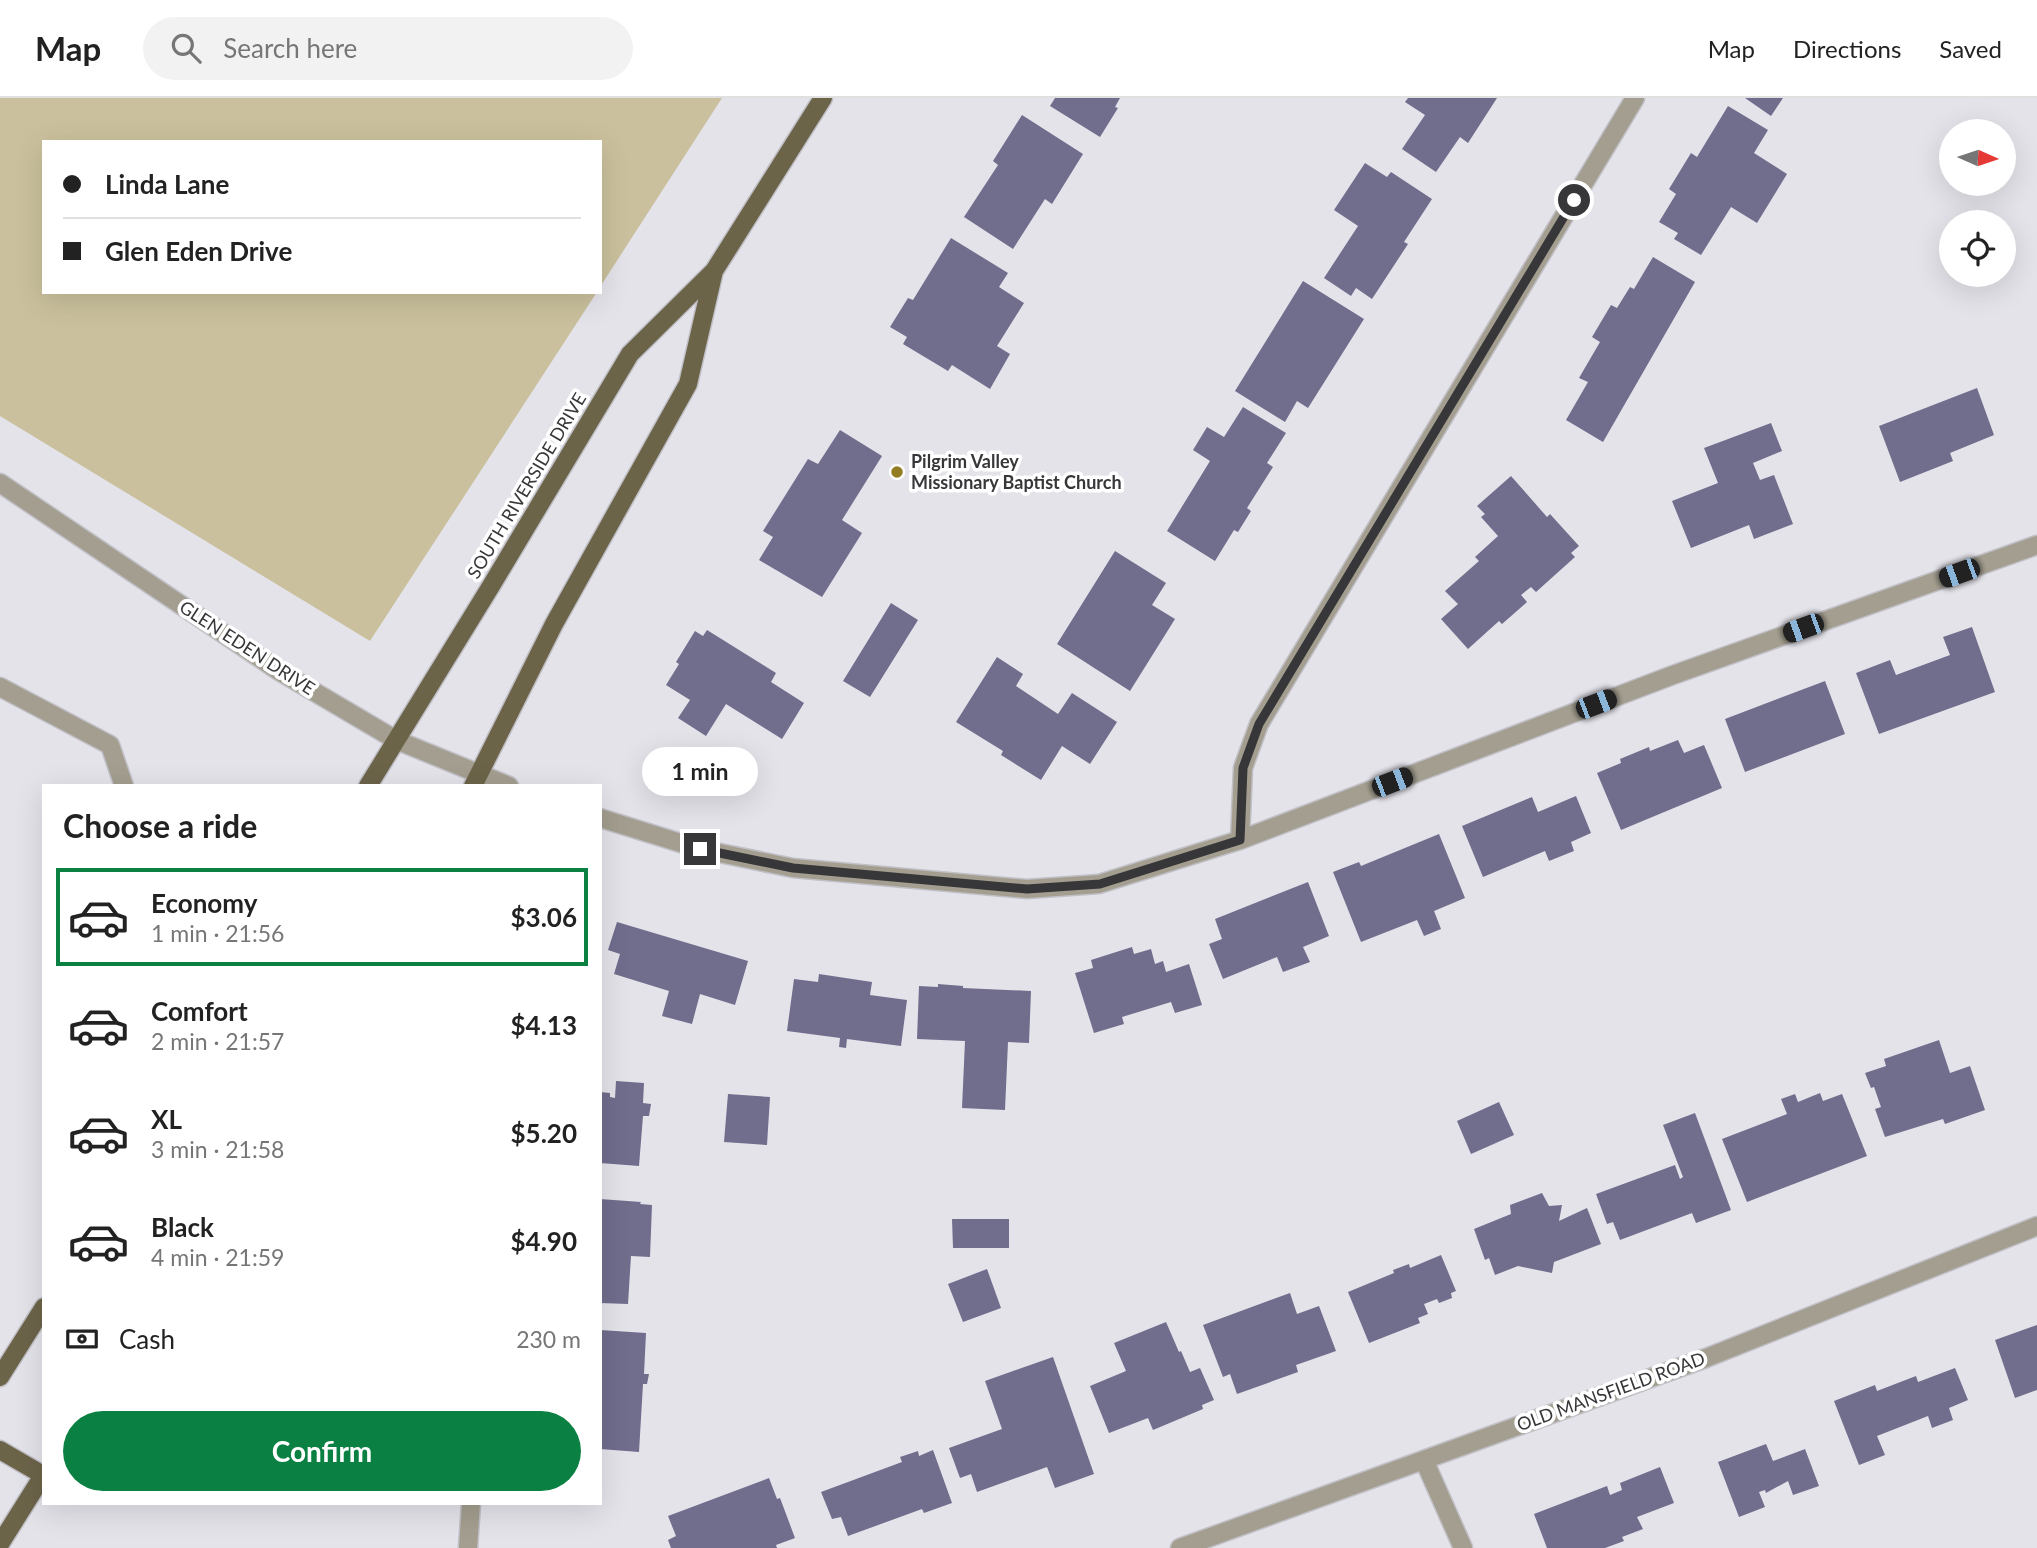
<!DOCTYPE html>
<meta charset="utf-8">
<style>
body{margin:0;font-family:Lato,sans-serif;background:#f2f2f2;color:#222;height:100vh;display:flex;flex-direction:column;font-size:26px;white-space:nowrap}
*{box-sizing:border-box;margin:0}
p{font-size:23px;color:#767676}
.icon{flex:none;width:38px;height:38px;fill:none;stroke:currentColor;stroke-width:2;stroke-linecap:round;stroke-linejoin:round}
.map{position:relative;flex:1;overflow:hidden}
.side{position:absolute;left:42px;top:686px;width:560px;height:721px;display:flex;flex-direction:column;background:#fff;border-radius:0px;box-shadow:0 7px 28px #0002}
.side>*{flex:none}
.guide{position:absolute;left:42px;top:42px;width:560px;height:154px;border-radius:0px;box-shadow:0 7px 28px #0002;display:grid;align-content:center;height:154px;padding:0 21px;background:#fff}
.needle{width:46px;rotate:93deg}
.buttons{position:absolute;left:1939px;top:21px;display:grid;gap:14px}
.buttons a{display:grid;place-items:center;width:77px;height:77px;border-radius:50%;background:#fff;box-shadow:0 7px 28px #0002;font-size:35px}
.end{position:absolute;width:32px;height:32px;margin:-16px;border:9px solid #373639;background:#fff;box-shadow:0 0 0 4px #fff}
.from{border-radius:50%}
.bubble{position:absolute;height:49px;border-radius:24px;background:#fff;box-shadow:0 7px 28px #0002;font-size:23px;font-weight:700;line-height:49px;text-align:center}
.car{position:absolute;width:21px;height:42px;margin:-21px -10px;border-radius:9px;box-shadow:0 0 5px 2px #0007;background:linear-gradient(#222 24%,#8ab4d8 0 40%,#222 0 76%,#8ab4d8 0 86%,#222 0)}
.guide b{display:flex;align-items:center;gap:24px;height:66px;font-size:26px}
.guide b+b{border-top:2px solid #e0e0e0}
.guide i{width:18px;height:18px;background:#222}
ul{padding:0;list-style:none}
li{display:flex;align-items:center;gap:21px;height:98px;margin:0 14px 10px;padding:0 7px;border:4px solid transparent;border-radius:0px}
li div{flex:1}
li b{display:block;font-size:26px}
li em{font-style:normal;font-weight:700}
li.active{border-color:#0b8043}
li>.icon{width:63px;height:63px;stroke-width:1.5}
h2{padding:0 21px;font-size:32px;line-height:84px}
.pay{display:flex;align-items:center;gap:18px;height:77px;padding:0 21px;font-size:26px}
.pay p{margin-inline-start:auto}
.button{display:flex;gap:14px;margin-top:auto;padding:14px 21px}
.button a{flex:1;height:80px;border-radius:42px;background:#0b8043;color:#fff;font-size:28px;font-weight:700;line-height:80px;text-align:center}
header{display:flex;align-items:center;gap:42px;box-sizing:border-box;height:98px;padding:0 35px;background:#fff;border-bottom:2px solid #e0e0e0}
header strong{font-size:33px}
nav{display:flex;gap:38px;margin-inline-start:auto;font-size:24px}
.search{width:490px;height:63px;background:#f2f2f2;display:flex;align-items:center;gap:18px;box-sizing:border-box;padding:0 24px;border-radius:38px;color:#767676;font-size:26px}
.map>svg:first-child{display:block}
.green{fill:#cac09d}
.building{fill:#706d8d}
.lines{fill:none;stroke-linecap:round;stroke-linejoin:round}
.minor-casing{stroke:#c1c0c7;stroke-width:21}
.major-casing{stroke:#c1c0c7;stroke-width:21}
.minor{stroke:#a39e8f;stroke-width:18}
.major{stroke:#6c6449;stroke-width:18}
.route{stroke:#373639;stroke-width:9}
.poi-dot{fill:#937c23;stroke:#fff;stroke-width:2.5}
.labels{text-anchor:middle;stroke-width:7;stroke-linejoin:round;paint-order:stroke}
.poi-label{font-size:18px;font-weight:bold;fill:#373639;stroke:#fff;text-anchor:start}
.street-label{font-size:18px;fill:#373639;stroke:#fff}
</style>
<header>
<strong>Map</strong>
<div class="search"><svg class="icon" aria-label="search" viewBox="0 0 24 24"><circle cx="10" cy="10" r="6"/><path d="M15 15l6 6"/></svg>Search here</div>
<nav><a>Map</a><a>Directions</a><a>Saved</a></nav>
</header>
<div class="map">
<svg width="2037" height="1450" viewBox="0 0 2037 1450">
<rect width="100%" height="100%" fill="#e4e3ea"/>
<path class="green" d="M 0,0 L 722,0 L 600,189 L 600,44 L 44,44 L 44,194 L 597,194 L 370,543 L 0,318 Z"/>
<path class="building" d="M 1055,0 L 1120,0 L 1115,9 L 1118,10 L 1100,39 L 1050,8 Z
M 1408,0 L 1497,0 L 1468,45 L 1460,39 L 1436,74 L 1402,51 L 1425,17 L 1405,4 Z
M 1745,0 L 1783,0 L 1771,18 Z
M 1728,8 L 1768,32 L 1754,55 L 1787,76 L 1757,125 L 1731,109 L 1701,157 L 1674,141 L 1678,135 L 1659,124 L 1676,96 L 1669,91 L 1691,55 L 1697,59 Z
M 1022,17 L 1083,56 L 1052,106 L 1045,101 L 1013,151 L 964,119 L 998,67 L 993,63 Z
M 1365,65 L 1387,79 L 1391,74 L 1432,101 L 1404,144 L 1408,146 L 1372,201 L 1356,190 L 1351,198 L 1324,180 L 1358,128 L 1334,112 Z
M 951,140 L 1008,175 L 999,189 L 1024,205 L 997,248 L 1010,256 L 990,291 L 952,267 L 948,273 L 903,246 L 907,239 L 890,229 L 908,200 L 913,202 Z
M 1653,159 L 1695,184 L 1603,344 L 1566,322 L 1588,284 L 1579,280 L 1600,244 L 1592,239 L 1611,207 L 1617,210 L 1630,189 L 1634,191 Z
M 1303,183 L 1364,221 L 1308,310 L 1297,303 L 1285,324 L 1235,293 Z
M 1977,290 L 1994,337 L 1950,355 L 1953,363 L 1900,384 L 1879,328 Z
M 1243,309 L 1286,335 L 1267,365 L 1273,369 L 1247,410 L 1251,413 L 1238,434 L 1234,432 L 1215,463 L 1167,433 L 1210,363 L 1193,352 L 1207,329 L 1224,339 Z
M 1771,325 L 1782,353 L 1753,365 L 1760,382 L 1774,377 L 1793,426 L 1754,441 L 1749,427 L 1691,450 L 1672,403 L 1718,385 L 1704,350 Z
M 840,332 L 882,358 L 842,422 L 862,435 L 822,499 L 759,462 L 773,439 L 763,433 L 808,361 L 818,366 Z
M 1511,378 L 1547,419 L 1550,416 L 1579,448 L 1571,455 L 1575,459 L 1536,494 L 1531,489 L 1521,497 L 1527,504 L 1502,526 L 1499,523 L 1468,551 L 1441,521 L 1458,506 L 1445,493 L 1479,463 L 1475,459 L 1498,438 L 1481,419 L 1485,416 L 1477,408 Z
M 1115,453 L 1166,485 L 1152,507 L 1175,521 L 1130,593 L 1057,546 Z
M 891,505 L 918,522 L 870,599 L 843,583 Z
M 1972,529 L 1995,594 L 1879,636 L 1856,575 L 1890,562 L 1896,577 L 1950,557 L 1943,539 Z
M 707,532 L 776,575 L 771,584 L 804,605 L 782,641 L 726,606 L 706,638 L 678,620 L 690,602 L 666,587 L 679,566 L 676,564 L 695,533 L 703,538 Z
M 997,559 L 1023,576 L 1016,588 L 1058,616 L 1072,595 L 1117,624 L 1090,666 L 1062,648 L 1041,682 L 1001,657 L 1003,653 L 956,624 Z
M 1825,583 L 1845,636 L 1745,674 L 1725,621 Z
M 1678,642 L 1684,655 L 1704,647 L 1722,690 L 1621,732 L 1597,675 L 1621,665 L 1620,661 L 1649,649 L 1650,653 Z
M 1576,698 L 1591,735 L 1571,744 L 1574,753 L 1549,763 L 1545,753 L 1483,779 L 1462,728 L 1532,699 L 1538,714 Z
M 1439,736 L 1465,800 L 1434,813 L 1441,831 L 1424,838 L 1417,822 L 1361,844 L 1333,774 L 1359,764 L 1361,768 Z
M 1308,784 L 1329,838 L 1303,849 L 1310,864 L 1283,874 L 1277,859 L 1223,881 L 1209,846 L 1222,841 L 1215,821 Z
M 617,824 L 748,863 L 735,907 L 700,896 L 692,926 L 662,918 L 669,893 L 614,876 L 620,856 L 608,852 Z
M 1132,849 L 1134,856 L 1151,851 L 1155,866 L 1163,863 L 1166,874 L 1189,866 L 1202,907 L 1175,915 L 1171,904 L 1122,919 L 1124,926 L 1094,935 L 1075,875 L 1093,870 L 1091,862 Z
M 819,876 L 872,884 L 870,897 L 907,902 L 901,948 L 847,941 L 846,950 L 839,949 L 840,940 L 787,933 L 794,881 L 818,884 Z
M 938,886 L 963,888 L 963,890 L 1031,893 L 1029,945 L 1008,944 L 1005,1012 L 962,1010 L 965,943 L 917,941 L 919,888 L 938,889 Z
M 1939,942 L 1950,975 L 1970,968 L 1985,1012 L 1945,1026 L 1943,1021 L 1885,1039 L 1875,1011 L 1881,1009 L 1874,989 L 1871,990 L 1865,975 L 1886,968 L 1884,961 Z
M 616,983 L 644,985 L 643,1005 L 651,1006 L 649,1018 L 643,1018 L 639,1068 L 600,1065 L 600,994 L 610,995 L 610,999 L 615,1000 Z
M 1820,995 L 1823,1003 L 1842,996 L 1867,1058 L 1747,1104 L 1722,1041 L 1787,1016 L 1781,1001 L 1795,996 L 1798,1004 Z
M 728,996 L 770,999 L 767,1047 L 724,1044 Z
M 1499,1004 L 1514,1037 L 1471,1056 L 1457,1023 Z
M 1695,1015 L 1731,1112 L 1696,1125 L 1692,1115 L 1620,1142 L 1613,1124 L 1607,1126 L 1596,1096 L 1675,1067 L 1680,1081 L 1683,1079 L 1663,1027 Z
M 1542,1095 L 1549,1108 L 1562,1107 L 1559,1123 L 1587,1110 L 1601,1146 L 1554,1164 L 1552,1175 L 1518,1168 L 1495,1177 L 1489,1160 L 1485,1162 L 1474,1131 L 1511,1116 L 1510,1107 Z
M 600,1101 L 641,1104 L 640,1106 L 652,1107 L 650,1159 L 631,1158 L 628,1206 L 600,1205 Z
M 952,1121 L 1009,1121 L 1009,1150 L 953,1150 Z
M 1441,1157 L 1456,1193 L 1451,1195 L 1452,1200 L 1439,1205 L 1437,1201 L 1424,1206 L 1428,1216 L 1418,1220 L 1420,1225 L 1369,1245 L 1348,1194 L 1394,1175 L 1393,1172 L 1409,1166 L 1410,1170 Z
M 987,1171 L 1001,1210 L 963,1224 L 948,1186 Z
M 1290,1195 L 1297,1216 L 1319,1208 L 1336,1253 L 1296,1267 L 1298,1274 L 1237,1296 L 1230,1276 L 1223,1279 L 1203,1227 Z
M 1166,1224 L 1179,1254 L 1181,1253 L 1190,1274 L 1200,1270 L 1214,1302 L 1202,1307 L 1203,1311 L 1153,1332 L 1148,1320 L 1109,1335 L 1090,1288 L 1126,1273 L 1114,1245 Z
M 2037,1227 L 2037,1292 L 2015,1300 L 1995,1242 Z
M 600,1232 L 646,1235 L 644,1276 L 649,1276 L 647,1286 L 643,1286 L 639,1354 L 600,1351 Z
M 1053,1259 L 1094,1376 L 1055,1390 L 1047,1369 L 977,1394 L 971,1376 L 960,1380 L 949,1350 L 1002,1331 L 985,1283 Z
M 1955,1270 L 1968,1302 L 1949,1310 L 1953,1322 L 1932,1330 L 1928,1318 L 1877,1338 L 1885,1357 L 1859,1367 L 1834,1303 L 1875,1287 L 1877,1293 L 1916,1278 L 1918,1284 Z
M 1766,1346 L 1773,1363 L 1805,1351 L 1819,1388 L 1793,1397 L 1788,1383 L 1766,1395 L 1765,1392 L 1759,1394 L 1765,1409 L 1739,1419 L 1718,1364 Z
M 933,1352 L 952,1405 L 924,1415 L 922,1411 L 848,1438 L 841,1419 L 832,1421 L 821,1394 L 902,1364 L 900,1359 L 918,1353 L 919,1358 Z
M 1660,1369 L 1674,1405 L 1637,1419 L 1643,1431 L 1622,1439 L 1624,1443 L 1605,1450 L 1547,1450 L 1534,1416 L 1607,1388 L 1610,1397 L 1622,1392 L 1620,1385 Z
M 769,1380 L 777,1401 L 780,1400 L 795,1440 L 776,1447 L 777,1450 L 671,1450 L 668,1442 L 676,1438 L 668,1418 Z"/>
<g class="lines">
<defs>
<path id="minor" d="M 0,385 L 279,573 L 396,642 L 509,688
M 0,589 L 110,647 L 124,688
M 600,720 L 700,751 L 793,770 L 1027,791 L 1099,786 L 1240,742 L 1673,577 L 2037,447
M 1240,742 L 1243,670 L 1259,626 L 1635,0
M 1424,1362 L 1463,1450
M 468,1450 L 471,1405
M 1180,1450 L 1706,1260 L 2037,1128"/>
<path id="major" d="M 368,688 L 491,488 L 630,256 L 714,173 L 823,0
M 473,688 L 554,526 L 688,286 L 714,173
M 0,1279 L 44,1209
M 0,1352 L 43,1377
M 0,1446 L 44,1376"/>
</defs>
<use href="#minor" class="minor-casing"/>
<use href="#major" class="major-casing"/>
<use href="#minor" class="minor"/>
<use href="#major" class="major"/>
</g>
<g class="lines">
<path class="route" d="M 700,751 L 793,770 L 1027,791 L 1100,786 L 1240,742 L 1243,670 L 1259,626 L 1574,102"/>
</g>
<circle class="poi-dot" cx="897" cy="374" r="7"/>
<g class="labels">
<g class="poi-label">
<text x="911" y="370">Pilgrim Valley<tspan x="911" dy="21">Missionary Baptist Church</tspan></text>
</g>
<g class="street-label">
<text transform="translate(527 388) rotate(-59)" y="6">SOUTH RIVERSIDE DRIVE</text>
<text transform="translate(247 550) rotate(33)" y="6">GLEN EDEN DRIVE</text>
<text transform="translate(1611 1294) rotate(-20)" y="6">OLD MANSFIELD ROAD</text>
</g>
</g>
</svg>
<div class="buttons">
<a><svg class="needle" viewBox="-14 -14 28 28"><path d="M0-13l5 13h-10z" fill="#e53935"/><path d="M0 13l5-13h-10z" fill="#767676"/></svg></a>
<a><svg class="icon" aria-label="locate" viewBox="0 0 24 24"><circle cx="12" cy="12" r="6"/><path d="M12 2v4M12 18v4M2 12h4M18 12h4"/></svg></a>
</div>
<i class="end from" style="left:1574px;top:102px"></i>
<i class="end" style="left:700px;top:751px"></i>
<div class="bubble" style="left:642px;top:649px;width:116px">1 min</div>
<i class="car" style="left:1959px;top:475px;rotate:250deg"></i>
<i class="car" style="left:1803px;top:530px;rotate:250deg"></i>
<i class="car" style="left:1596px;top:606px;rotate:69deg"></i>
<i class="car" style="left:1392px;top:684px;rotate:69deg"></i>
<div class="guide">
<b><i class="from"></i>Linda Lane</b>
<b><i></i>Glen Eden Drive</b>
</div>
<section class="side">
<h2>Choose a ride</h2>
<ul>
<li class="active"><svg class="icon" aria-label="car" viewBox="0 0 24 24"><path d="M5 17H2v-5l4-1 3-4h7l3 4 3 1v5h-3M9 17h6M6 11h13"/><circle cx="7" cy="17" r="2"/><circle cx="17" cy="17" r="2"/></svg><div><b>Economy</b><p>1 min · 21:56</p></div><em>$3.06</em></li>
<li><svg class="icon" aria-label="car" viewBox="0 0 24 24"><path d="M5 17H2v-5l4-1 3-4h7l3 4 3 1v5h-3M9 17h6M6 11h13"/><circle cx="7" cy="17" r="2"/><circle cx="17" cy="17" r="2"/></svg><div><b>Comfort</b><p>2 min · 21:57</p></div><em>$4.13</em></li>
<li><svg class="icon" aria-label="car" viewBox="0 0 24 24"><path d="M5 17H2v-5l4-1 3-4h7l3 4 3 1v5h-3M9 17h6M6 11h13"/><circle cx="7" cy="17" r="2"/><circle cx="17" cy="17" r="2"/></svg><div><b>XL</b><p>3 min · 21:58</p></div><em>$5.20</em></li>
<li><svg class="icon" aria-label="car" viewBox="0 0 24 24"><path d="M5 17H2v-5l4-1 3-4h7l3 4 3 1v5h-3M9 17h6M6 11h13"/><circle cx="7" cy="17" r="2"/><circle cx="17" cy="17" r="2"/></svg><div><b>Black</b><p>4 min · 21:59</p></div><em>$4.90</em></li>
</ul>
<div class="pay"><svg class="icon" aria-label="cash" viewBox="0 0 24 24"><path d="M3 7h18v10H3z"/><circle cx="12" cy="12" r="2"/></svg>Cash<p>230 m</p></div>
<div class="button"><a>Confirm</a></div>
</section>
</div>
